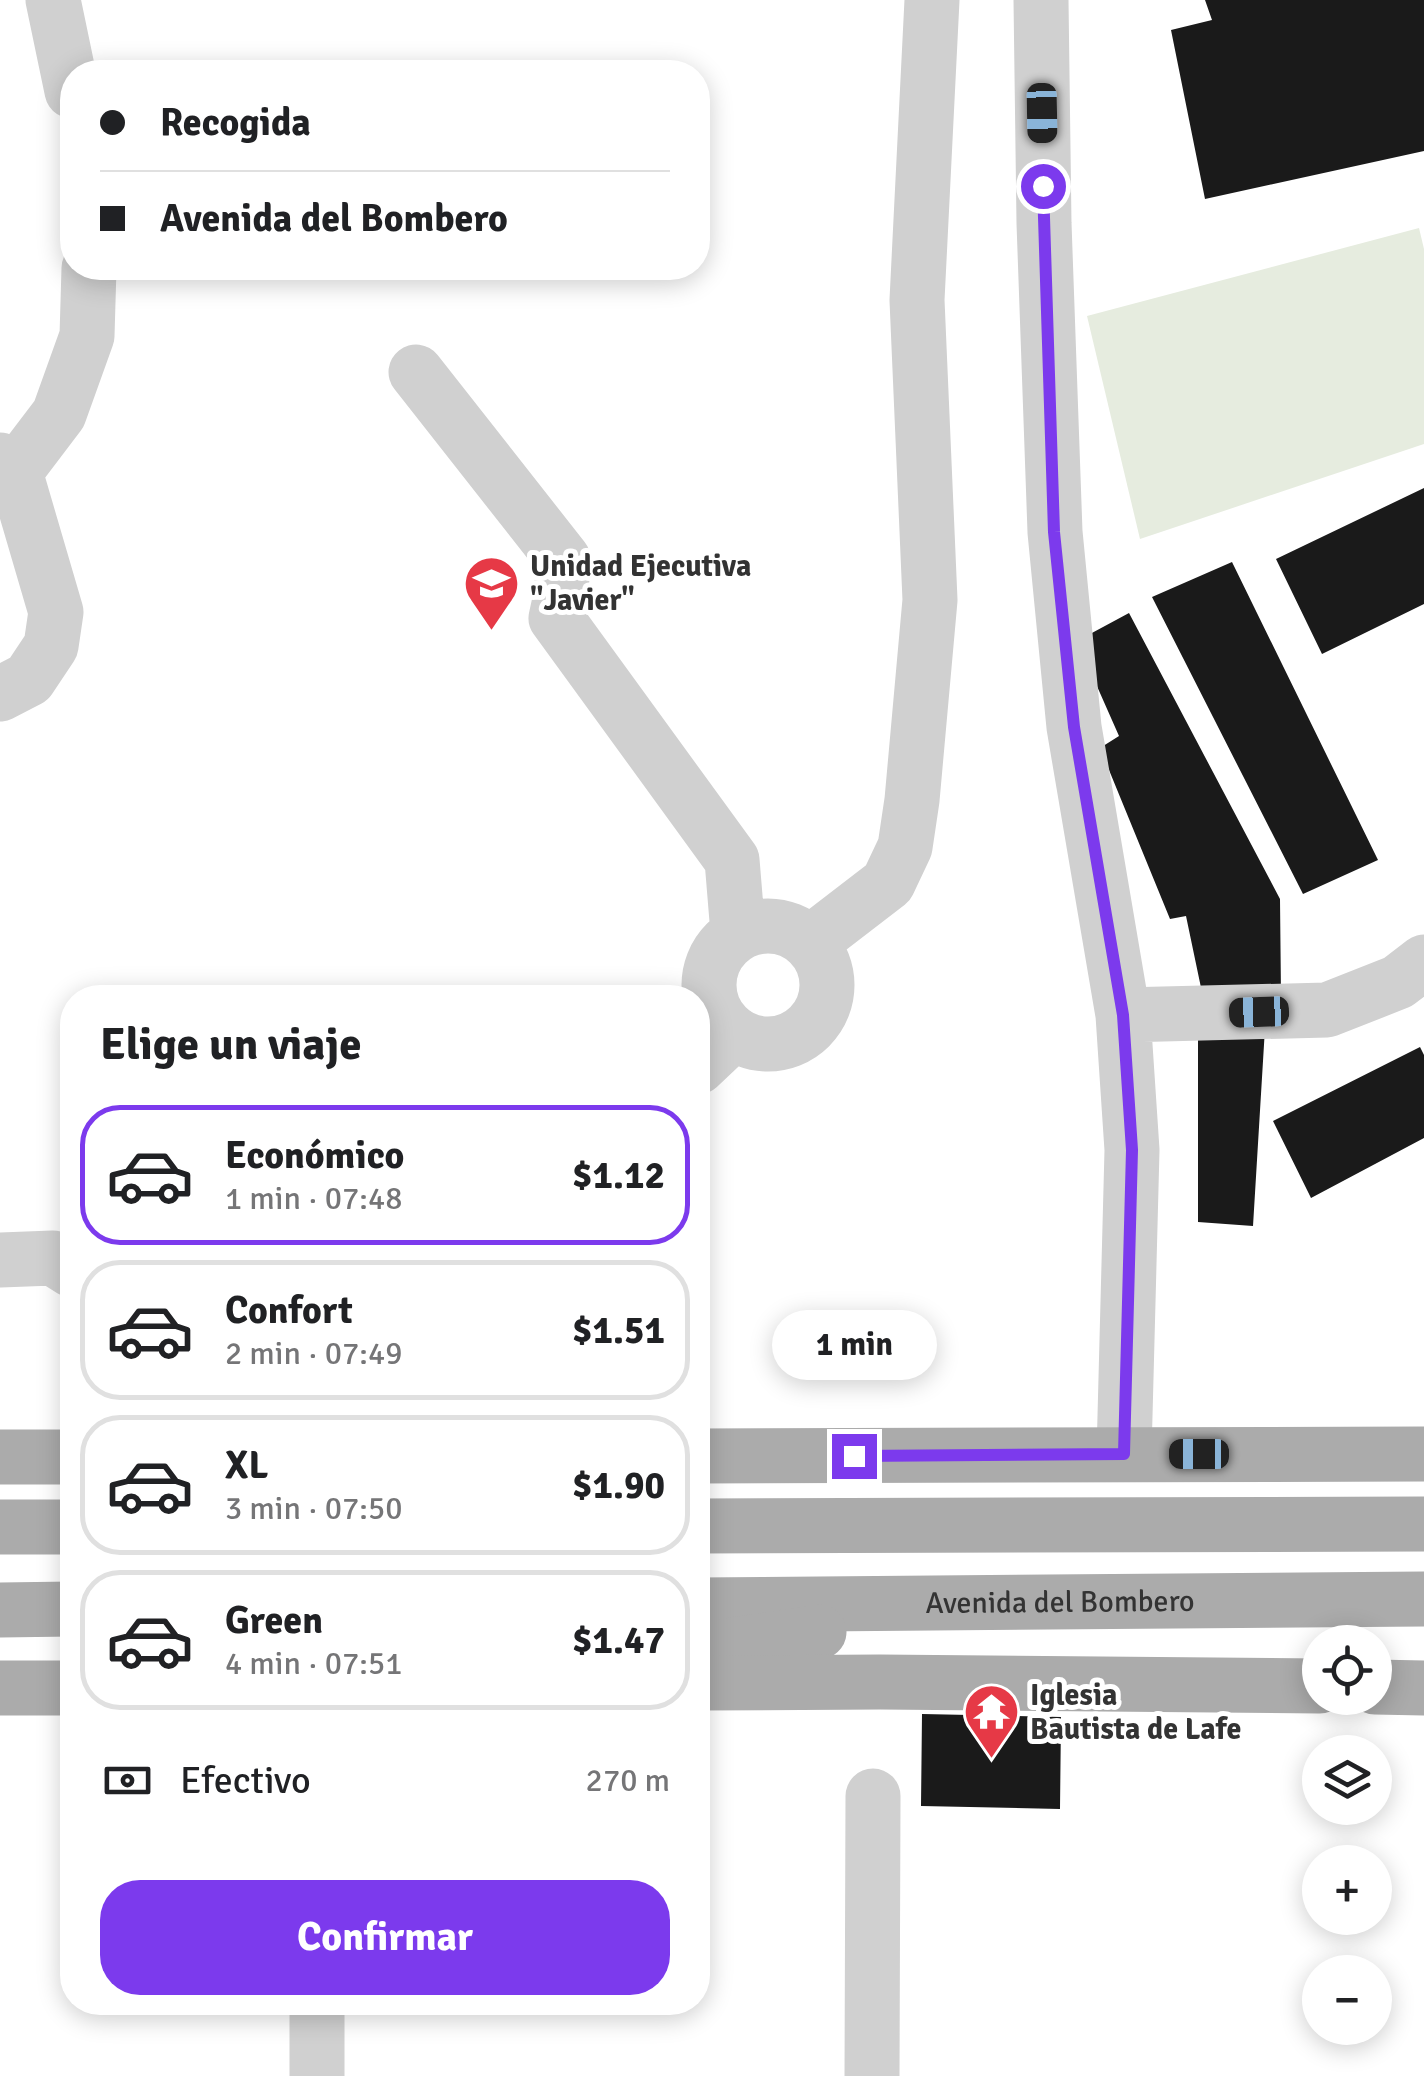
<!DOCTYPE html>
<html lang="es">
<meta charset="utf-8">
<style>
body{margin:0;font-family:Signika,sans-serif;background:#f6f6f6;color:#202124;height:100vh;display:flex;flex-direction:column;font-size:38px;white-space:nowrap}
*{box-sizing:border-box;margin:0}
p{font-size:32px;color:#757577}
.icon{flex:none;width:55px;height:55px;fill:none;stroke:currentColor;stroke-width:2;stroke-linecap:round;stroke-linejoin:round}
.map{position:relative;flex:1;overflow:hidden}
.drawer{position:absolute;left:60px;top:985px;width:650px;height:1030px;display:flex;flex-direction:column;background:#fff;border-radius:40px;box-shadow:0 5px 25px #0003}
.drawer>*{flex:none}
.hud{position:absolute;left:60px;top:60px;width:650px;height:220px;border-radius:40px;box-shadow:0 5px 25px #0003;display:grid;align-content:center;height:220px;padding:0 40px;background:#fff}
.tools{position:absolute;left:1302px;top:1625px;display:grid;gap:20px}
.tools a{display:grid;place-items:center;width:90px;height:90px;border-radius:50%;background:#fff;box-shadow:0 5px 25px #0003;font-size:50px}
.end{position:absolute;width:45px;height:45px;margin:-22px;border:12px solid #7c3aed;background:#fff;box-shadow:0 0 0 5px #fff}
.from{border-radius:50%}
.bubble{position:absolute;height:70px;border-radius:35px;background:#fff;box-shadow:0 5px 25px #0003;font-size:32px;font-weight:700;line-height:70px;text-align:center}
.car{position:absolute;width:30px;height:60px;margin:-30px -15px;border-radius:12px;box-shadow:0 0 8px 2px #0007;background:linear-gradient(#222 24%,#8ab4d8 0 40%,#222 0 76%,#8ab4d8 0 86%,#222 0)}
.hud b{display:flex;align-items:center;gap:35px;height:95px;font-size:38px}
.hud b+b{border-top:2px solid #e0e0e0}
.hud i{width:25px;height:25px;background:#202124}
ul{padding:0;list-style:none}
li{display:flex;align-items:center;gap:30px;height:140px;margin:0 20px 15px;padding:0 20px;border:5px solid #e0e0e0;border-radius:40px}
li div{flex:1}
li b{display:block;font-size:38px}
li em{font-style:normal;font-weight:700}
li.active{border-color:#7c3aed}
li>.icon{width:90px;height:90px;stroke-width:1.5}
h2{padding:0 40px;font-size:45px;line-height:120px}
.pay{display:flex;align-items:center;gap:25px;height:110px;padding:0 40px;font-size:38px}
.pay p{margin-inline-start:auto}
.primary-button{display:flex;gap:20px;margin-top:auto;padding:20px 40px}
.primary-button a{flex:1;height:115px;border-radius:40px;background:#7c3aed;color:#fff;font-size:40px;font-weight:700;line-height:115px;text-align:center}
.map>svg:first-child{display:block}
.green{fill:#e6ecdf}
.building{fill:#1a1a1a}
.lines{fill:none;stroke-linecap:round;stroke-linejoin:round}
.minor{stroke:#d0d0d0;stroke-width:55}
.major{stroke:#ababab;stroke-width:55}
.route{stroke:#7c3aed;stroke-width:12}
.labels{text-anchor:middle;stroke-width:10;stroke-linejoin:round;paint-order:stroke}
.poi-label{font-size:30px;font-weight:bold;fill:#333;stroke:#fff;text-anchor:start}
.street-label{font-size:30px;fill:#333;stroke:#fff}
</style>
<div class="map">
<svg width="1424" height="2076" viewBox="0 0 1424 2076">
<rect width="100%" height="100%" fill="#fff"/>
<path class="green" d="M 1419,228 L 1424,249 L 1424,444 L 1140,539 L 1087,316 Z"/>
<path class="building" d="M 1205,0 L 1424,0 L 1424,151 L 1205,199 L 1171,30 L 1212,20 Z
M 1424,488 L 1424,604 L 1322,654 L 1276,559 Z
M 1232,562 L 1378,860 L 1303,894 L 1152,597 Z
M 1129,613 L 1280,899 L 1281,996 L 1204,1002 L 1186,916 L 1170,919 L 1100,748 L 1119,736 L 1077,641 Z
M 1198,1025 L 1265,1028 L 1253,1226 L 1198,1222 Z
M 1420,1047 L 1424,1055 L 1424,1138 L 1311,1198 L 1273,1121 Z
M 922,1714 L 1061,1717 L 1060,1809 L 921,1806 Z"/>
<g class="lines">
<path class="minor" d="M 53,0 L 72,91
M 1041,0 L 1044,223 L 1055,532 L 1074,727 L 1123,1015 L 1132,1150 L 1124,1454
M 416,372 L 563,559 L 561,595 L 556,618 L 732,860 L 738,933
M 0,460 L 15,472 L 56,612 L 51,646 L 29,679 L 0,694
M 0,485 L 15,472 L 59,414 L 87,336 L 89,268
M709 985a59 59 0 1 1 118 0a59 59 0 1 1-118 0Z
M 810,943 L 888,883 L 905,847 L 912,800 L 930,600 L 917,300 L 932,0
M 1123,1015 L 1327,1010 L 1398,982 L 1424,962
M 698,1067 L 734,1033
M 0,1260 L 53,1258 L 72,1270
M 317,2076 L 317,2002
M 872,2076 L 873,1796"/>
<g class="major">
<path d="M 698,1456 L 1424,1454"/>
<path d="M 0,1457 L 72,1457"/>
<path d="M 698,1526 L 1424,1524"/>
<path d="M 0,1527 L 72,1527"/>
<path id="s1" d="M 698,1605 L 1424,1599"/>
<path d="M 0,1610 L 72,1609"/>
<path d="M 698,1650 L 819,1632"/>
<path d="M 698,1683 L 880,1682 L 1320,1686"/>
<path d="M 1375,1687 L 1424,1688"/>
<path d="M 0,1688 L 72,1688"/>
</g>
</g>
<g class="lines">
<path class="route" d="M 854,1456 L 1124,1454 L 1132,1150 L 1123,1015 L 1074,727 L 1054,532 L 1043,186"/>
</g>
<defs>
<symbol id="school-pin" viewBox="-11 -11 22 30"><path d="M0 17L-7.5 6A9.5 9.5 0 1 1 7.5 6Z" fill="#e63946" stroke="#fff"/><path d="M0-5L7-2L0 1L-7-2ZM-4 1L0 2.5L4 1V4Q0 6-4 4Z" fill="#fff"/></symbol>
<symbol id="temple-pin" viewBox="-11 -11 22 30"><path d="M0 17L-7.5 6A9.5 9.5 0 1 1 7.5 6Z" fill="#e63946" stroke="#fff"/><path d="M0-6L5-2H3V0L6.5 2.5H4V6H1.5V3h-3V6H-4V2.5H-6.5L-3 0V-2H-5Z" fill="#fff"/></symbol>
</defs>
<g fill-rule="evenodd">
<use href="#school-pin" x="460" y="552" width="63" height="86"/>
<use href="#temple-pin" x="960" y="1680" width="63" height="86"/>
</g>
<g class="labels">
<g class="poi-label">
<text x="530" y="576">Unidad Ejecutiva<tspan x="530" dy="34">"Javier"</tspan></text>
<text x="1030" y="1705">Iglesia<tspan x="1030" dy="34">Bautista de Lafe</tspan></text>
</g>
<g class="street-label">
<text dy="10" stroke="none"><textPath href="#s1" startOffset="362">Avenida del Bombero</textPath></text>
</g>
</g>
</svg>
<div class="tools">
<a><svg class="icon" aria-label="locate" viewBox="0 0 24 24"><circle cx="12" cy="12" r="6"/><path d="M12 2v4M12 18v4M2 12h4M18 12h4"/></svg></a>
<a><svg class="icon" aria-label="layers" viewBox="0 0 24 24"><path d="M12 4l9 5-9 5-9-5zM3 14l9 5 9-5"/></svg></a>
<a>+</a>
<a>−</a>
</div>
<i class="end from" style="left:1043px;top:186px"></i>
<i class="end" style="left:854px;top:1456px"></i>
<div class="bubble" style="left:772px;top:1310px;width:165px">1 min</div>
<i class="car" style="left:1042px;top:113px;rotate:179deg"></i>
<i class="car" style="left:1259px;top:1012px;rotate:268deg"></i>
<i class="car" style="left:1199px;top:1454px;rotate:270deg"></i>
<div class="hud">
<b><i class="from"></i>Recogida</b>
<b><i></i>Avenida del Bombero</b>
</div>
<section class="drawer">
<h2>Elige un viaje</h2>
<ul>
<li class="active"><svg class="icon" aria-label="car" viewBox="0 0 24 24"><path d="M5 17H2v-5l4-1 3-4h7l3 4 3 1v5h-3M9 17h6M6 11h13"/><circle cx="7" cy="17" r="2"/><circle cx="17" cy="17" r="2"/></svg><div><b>Económico</b><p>1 min · 07:48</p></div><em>$1.12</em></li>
<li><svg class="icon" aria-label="car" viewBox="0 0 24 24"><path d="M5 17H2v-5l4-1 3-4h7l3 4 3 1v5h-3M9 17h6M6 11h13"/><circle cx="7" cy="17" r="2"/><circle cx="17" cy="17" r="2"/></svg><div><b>Confort</b><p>2 min · 07:49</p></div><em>$1.51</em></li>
<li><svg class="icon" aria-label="car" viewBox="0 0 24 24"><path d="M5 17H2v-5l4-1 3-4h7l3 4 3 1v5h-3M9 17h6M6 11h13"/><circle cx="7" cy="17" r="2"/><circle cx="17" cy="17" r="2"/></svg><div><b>XL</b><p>3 min · 07:50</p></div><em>$1.90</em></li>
<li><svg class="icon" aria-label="car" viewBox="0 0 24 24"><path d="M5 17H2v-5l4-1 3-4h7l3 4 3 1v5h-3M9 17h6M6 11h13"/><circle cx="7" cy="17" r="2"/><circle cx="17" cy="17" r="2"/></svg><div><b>Green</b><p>4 min · 07:51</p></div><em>$1.47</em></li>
</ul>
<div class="pay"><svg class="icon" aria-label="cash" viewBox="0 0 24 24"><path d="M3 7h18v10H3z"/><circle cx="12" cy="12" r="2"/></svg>Efectivo<p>270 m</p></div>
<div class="primary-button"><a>Confirmar</a></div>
</section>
</div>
